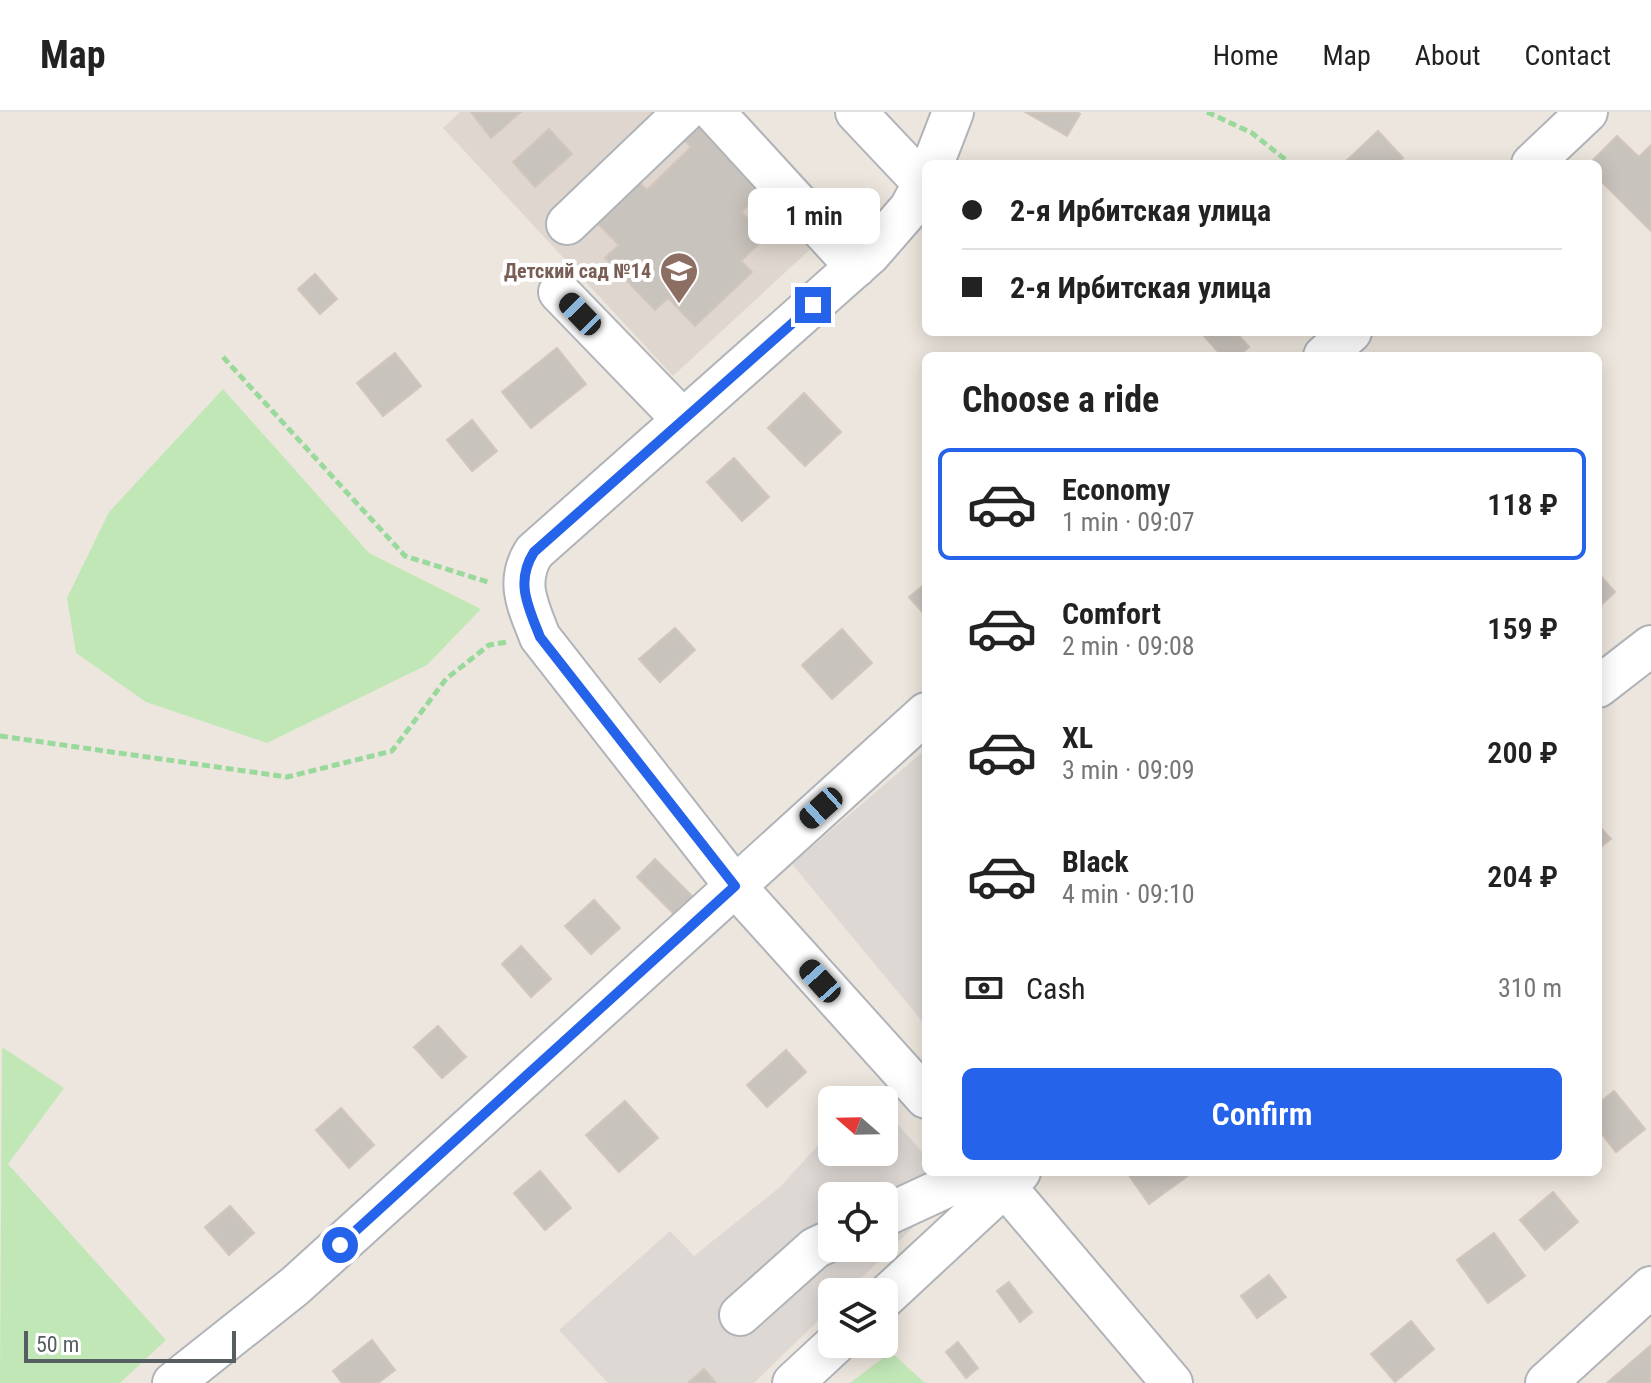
<!DOCTYPE html>
<meta charset="utf-8">
<style>
body{margin:0;font-family:"Roboto Condensed",sans-serif;background:#f6f6f6;color:#222;height:100vh;display:flex;flex-direction:column;font-size:30px;white-space:nowrap}
*{box-sizing:border-box;margin:0}
p{font-size:26px;color:#767676}
.icon{flex:none;width:44px;height:44px;fill:none;stroke:currentColor;stroke-width:2;stroke-linecap:round;stroke-linejoin:round}
.map{position:relative;flex:1;overflow:hidden}
.drawer{position:absolute;left:922px;top:240px;width:680px;height:824px;display:flex;flex-direction:column;background:#fff;border-radius:12px;box-shadow:0 4px 20px #0003}
.drawer>*{flex:none}
.banner{position:absolute;left:922px;top:48px;width:680px;height:176px;border-radius:12px;box-shadow:0 4px 20px #0003;display:grid;align-content:center;height:176px;padding:0 40px;background:#fff}
.needle{width:52px;rotate:290deg}
.buttons{position:absolute;left:818px;top:974px;display:grid;gap:16px}
.buttons a{display:grid;place-items:center;width:80px;height:80px;border-radius:12px;background:#fff;box-shadow:0 4px 20px #0003;font-size:40px}
.scale{position:absolute;left:24px;bottom:20px;width:212px;box-sizing:border-box;padding-left:8px;border:4px solid #575e61;border-top:0;font-size:22px;line-height:28px;white-space:nowrap;color:#575e61;-webkit-text-stroke:6px #fff;paint-order:stroke}
.end{position:absolute;width:36px;height:36px;margin:-18px;border:10px solid #2563eb;background:#fff;box-shadow:0 0 0 4px #fff}
.from{border-radius:50%}
.bubble{position:absolute;height:56px;border-radius:12px;background:#fff;box-shadow:0 4px 20px #0003;font-size:26px;font-weight:600;line-height:56px;text-align:center}
.car{position:absolute;width:24px;height:48px;margin:-24px -12px;border-radius:10px;box-shadow:0 0 6px 2px #0007;background:linear-gradient(#222 24%,#8ab4d8 0 40%,#222 0 76%,#8ab4d8 0 86%,#222 0)}
.banner b{display:flex;align-items:center;gap:28px;height:76px;font-size:30px}
.banner b+b{border-top:2px solid #e0e0e0}
.banner i{width:20px;height:20px;background:#222}
ul{padding:0;list-style:none}
li{display:flex;align-items:center;gap:24px;height:112px;margin:0 16px 12px;padding:0 24px;border:4px solid transparent;border-radius:12px}
li div{flex:1}
li b{display:block;font-size:30px}
li em{font-style:normal;font-weight:600}
li.active{border-color:#2563eb}
li>.icon{width:72px;height:72px;stroke-width:1.5}
h2{padding:0 40px;font-size:36px;line-height:96px}
.pay{display:flex;align-items:center;gap:20px;height:88px;padding:0 40px;font-size:30px}
.pay p{margin-inline-start:auto}
.primary-button{display:flex;gap:16px;margin-top:auto;padding:16px 40px}
.primary-button a{flex:1;height:92px;border-radius:12px;background:#2563eb;color:#fff;font-size:32px;font-weight:600;line-height:92px;text-align:center}
header{display:flex;align-items:center;gap:48px;box-sizing:border-box;height:112px;padding:0 40px;background:#fff;border-bottom:2px solid #e0e0e0}
header strong{font-size:38px}
nav{display:flex;gap:44px;margin-inline-start:auto;font-size:28px}
.map>svg:first-child{display:block}
.industrial{fill:#ddd8d3;fill-rule:evenodd}
.education{fill:#dfd7cf}
.green{fill:#c2e7b7}
.building{fill:#c9c3bd;stroke:#d2c6bc;stroke-width:2}
.lines{fill:none;stroke-linecap:round;stroke-linejoin:round}
.minor-casing{stroke:#b0b4b8;stroke-width:44}
.path{stroke:#99da9c;stroke-width:5;stroke-dasharray:8 4;stroke-linecap:butt}
.minor{stroke:#fff;stroke-width:40}
.route{stroke:#2563eb;stroke-width:10}
.labels{text-anchor:middle;stroke-width:8;stroke-linejoin:round;paint-order:stroke}
.education-label{font-size:20px;font-weight:bold;fill:#785e54;stroke:#fff;text-anchor:end}
</style>
<header>
<strong>Map</strong>
<nav><a>Home</a><a>Map</a><a>About</a><a>Contact</a></nav>
</header>
<div class="map">
<svg width="1651" height="1271" viewBox="0 0 1651 1271">
<rect width="100%" height="100%" fill="#ede6de"/>
<path class="industrial" d="M 926,637 L 926,914 L 792,752 Z
M 884,996 L 926,1045 L 926,1060 L 939,1060 L 953,1076 L 847,1180 L 832,1180 L 832,1195 L 754,1271 L 608,1271 L 559,1218 L 670,1119 L 694,1144 L 780,1075 L 832,1018 L 832,1040 L 884,1040 ZM 832,1084 L 884,1084 L 884,1136 L 832,1136 Z"/>
<path class="education" d="M 460,0 L 744,0 L 843,107 L 673,264 L 443,16 Z"/>
<path class="green" d="M 223,277 L 369,441 L 481,497 L 427,553 L 267,631 L 146,590 L 76,541 L 67,486 L 109,400 Z
M 2,935 L 64,976 L 8,1052 L 166,1228 L 120,1271 L 0,1271 Z
M 891,1240 L 925,1271 L 850,1271 Z"/>
<path class="building" d="M 471,0 L 521,0 L 491,26 Z
M 705,0 L 773,69 L 741,100 L 766,125 L 741,149 L 752,160 L 695,214 L 668,186 L 655,198 L 605,146 L 619,133 L 593,107 L 635,66 L 647,78 L 691,35 L 680,24 Z
M 1077,0 L 1080,2 L 1067,24 L 1027,1 Z
M 549,17 L 572,42 L 535,75 L 513,50 Z
M 1378,19 L 1403,46 L 1397,52 L 1343,52 Z
M 1617,24 L 1639,45 L 1651,33 L 1651,119 L 1598,66 L 1598,52 L 1589,52 Z
M 315,162 L 337,187 L 320,202 L 298,177 Z
M 1207,220 L 1236,220 L 1249,235 L 1239,244 L 1222,244 L 1203,223 Z
M 557,236 L 586,272 L 531,316 L 502,280 Z
M 395,241 L 421,274 L 383,304 L 357,271 Z
M 804,281 L 841,320 L 805,354 L 768,316 Z
M 472,308 L 497,339 L 472,359 L 447,328 Z
M 734,346 L 769,385 L 742,409 L 707,370 Z
M 1598,461 L 1615,480 L 1598,496 Z
M 926,471 L 926,504 L 909,485 Z
M 675,516 L 695,538 L 660,570 L 639,547 Z
M 842,517 L 872,551 L 832,587 L 802,553 Z
M 1598,713 L 1611,727 L 1598,737 Z
M 655,747 L 693,785 L 675,803 L 637,765 Z
M 594,788 L 620,816 L 591,842 L 565,814 Z
M 521,834 L 551,867 L 531,885 L 502,852 Z
M 438,914 L 466,945 L 442,966 L 414,935 Z
M 786,938 L 806,960 L 767,995 L 747,973 Z
M 1614,979 L 1645,1017 L 1616,1040 L 1598,1017 L 1598,992 Z
M 625,989 L 658,1026 L 619,1060 L 586,1023 Z
M 341,996 L 374,1033 L 349,1056 L 316,1018 Z
M 540,1059 L 571,1096 L 545,1118 L 514,1081 Z
M 1131,1060 L 1193,1060 L 1149,1092 L 1128,1062 Z
M 1553,1080 L 1578,1110 L 1545,1138 L 1520,1108 Z
M 230,1094 L 254,1121 L 229,1143 L 205,1115 Z
M 1494,1121 L 1525,1164 L 1488,1191 L 1457,1148 Z
M 1269,1163 L 1286,1185 L 1257,1206 L 1241,1184 Z
M 1009,1170 L 1032,1200 L 1020,1210 L 997,1179 Z
M 1411,1209 L 1434,1237 L 1395,1270 L 1371,1242 Z
M 372,1228 L 395,1258 L 378,1271 L 342,1271 L 333,1259 Z
M 958,1230 L 978,1256 L 966,1266 L 946,1240 Z
M 1651,1233 L 1651,1271 L 1607,1271 Z
M 704,1257 L 716,1271 L 688,1271 Z"/>
<g class="lines">
<defs>
<path id="minor" d="M 714,0 L 856,155
M 856,0 L 923,71
M 933,52 L 953,0
M 1532,52 L 1587,0
M 926,66 L 910,96 L 870,142 L 534,440 C 515,470 528,494 540,525 L 735,774 L 926,986
M 567,112 L 684,0
M 559,180 L 683,308
M 1324,244 L 1351,220
M 1598,575 L 1651,534
M 993,1060 L 1172,1271
M 884,1104 L 979,1060
M 884,1186 L 1020,1060
M 740,1203 L 815,1136 L 832,1128
M 173,1271 L 295,1174 L 926,601
M 793,1271 L 835,1232
M 1546,1271 L 1651,1175"/>
</defs>
<use href="#minor" class="minor-casing"/>
<path class="path" d="M 1207,0 L 1252,21 L 1291,52
M 223,245 L 405,444 L 491,471
M 0,624 L 287,665 L 392,639 L 446,567 L 489,533 L 508,530"/>
<use href="#minor" class="minor"/>
</g>
<g class="lines">
<path class="route" d="M 340,1133 L 735,774 L 540,525 C 528,494 515,470 534,440 L 813,193"/>
</g>
<defs>
<symbol id="school-pin" viewBox="-11 -11 22 30"><path d="M0 17L-7.5 6A9.5 9.5 0 1 1 7.5 6Z" fill="#8d6e63" stroke="#fff"/><path d="M0-5L7-2L0 1L-7-2ZM-4 1L0 2.5L4 1V4Q0 6-4 4Z" fill="#fff"/></symbol>
</defs>
<g fill-rule="evenodd">
<use href="#school-pin" x="657" y="137" width="44" height="60"/>
</g>
<g class="labels">
<g class="education-label">
<text x="651" y="166">Детский сад №14</text>
</g>
</g>
</svg>
<div class="buttons">
<a><svg class="needle" viewBox="-14 -14 28 28"><path d="M0-13l5 13h-10z" fill="#e53935"/><path d="M0 13l5-13h-10z" fill="#767676"/></svg></a>
<a><svg class="icon" aria-label="locate" viewBox="0 0 24 24"><circle cx="12" cy="12" r="6"/><path d="M12 2v4M12 18v4M2 12h4M18 12h4"/></svg></a>
<a><svg class="icon" aria-label="layers" viewBox="0 0 24 24"><path d="M12 4l9 5-9 5-9-5zM3 14l9 5 9-5"/></svg></a>
</div>
<div class="scale">50 m</div>
<i class="end from" style="left:340px;top:1133px"></i>
<i class="end" style="left:813px;top:193px"></i>
<div class="bubble" style="left:748px;top:76px;width:132px">1 min</div>
<i class="car" style="left:580px;top:202px;rotate:316deg"></i>
<i class="car" style="left:821px;top:696px;rotate:228deg"></i>
<i class="car" style="left:820px;top:869px;rotate:318deg"></i>
<div class="banner">
<b><i class="from"></i>2-я Ирбитская улица</b>
<b><i></i>2-я Ирбитская улица</b>
</div>
<section class="drawer">
<h2>Choose a ride</h2>
<ul>
<li class="active"><svg class="icon" aria-label="car" viewBox="0 0 24 24"><path d="M5 17H2v-5l4-1 3-4h7l3 4 3 1v5h-3M9 17h6M6 11h13"/><circle cx="7" cy="17" r="2"/><circle cx="17" cy="17" r="2"/></svg><div><b>Economy</b><p>1 min · 09:07</p></div><em>118 ₽</em></li>
<li><svg class="icon" aria-label="car" viewBox="0 0 24 24"><path d="M5 17H2v-5l4-1 3-4h7l3 4 3 1v5h-3M9 17h6M6 11h13"/><circle cx="7" cy="17" r="2"/><circle cx="17" cy="17" r="2"/></svg><div><b>Comfort</b><p>2 min · 09:08</p></div><em>159 ₽</em></li>
<li><svg class="icon" aria-label="car" viewBox="0 0 24 24"><path d="M5 17H2v-5l4-1 3-4h7l3 4 3 1v5h-3M9 17h6M6 11h13"/><circle cx="7" cy="17" r="2"/><circle cx="17" cy="17" r="2"/></svg><div><b>XL</b><p>3 min · 09:09</p></div><em>200 ₽</em></li>
<li><svg class="icon" aria-label="car" viewBox="0 0 24 24"><path d="M5 17H2v-5l4-1 3-4h7l3 4 3 1v5h-3M9 17h6M6 11h13"/><circle cx="7" cy="17" r="2"/><circle cx="17" cy="17" r="2"/></svg><div><b>Black</b><p>4 min · 09:10</p></div><em>204 ₽</em></li>
</ul>
<div class="pay"><svg class="icon" aria-label="cash" viewBox="0 0 24 24"><path d="M3 7h18v10H3z"/><circle cx="12" cy="12" r="2"/></svg>Cash<p>310 m</p></div>
<div class="primary-button"><a>Confirm</a></div>
</section>
</div>
